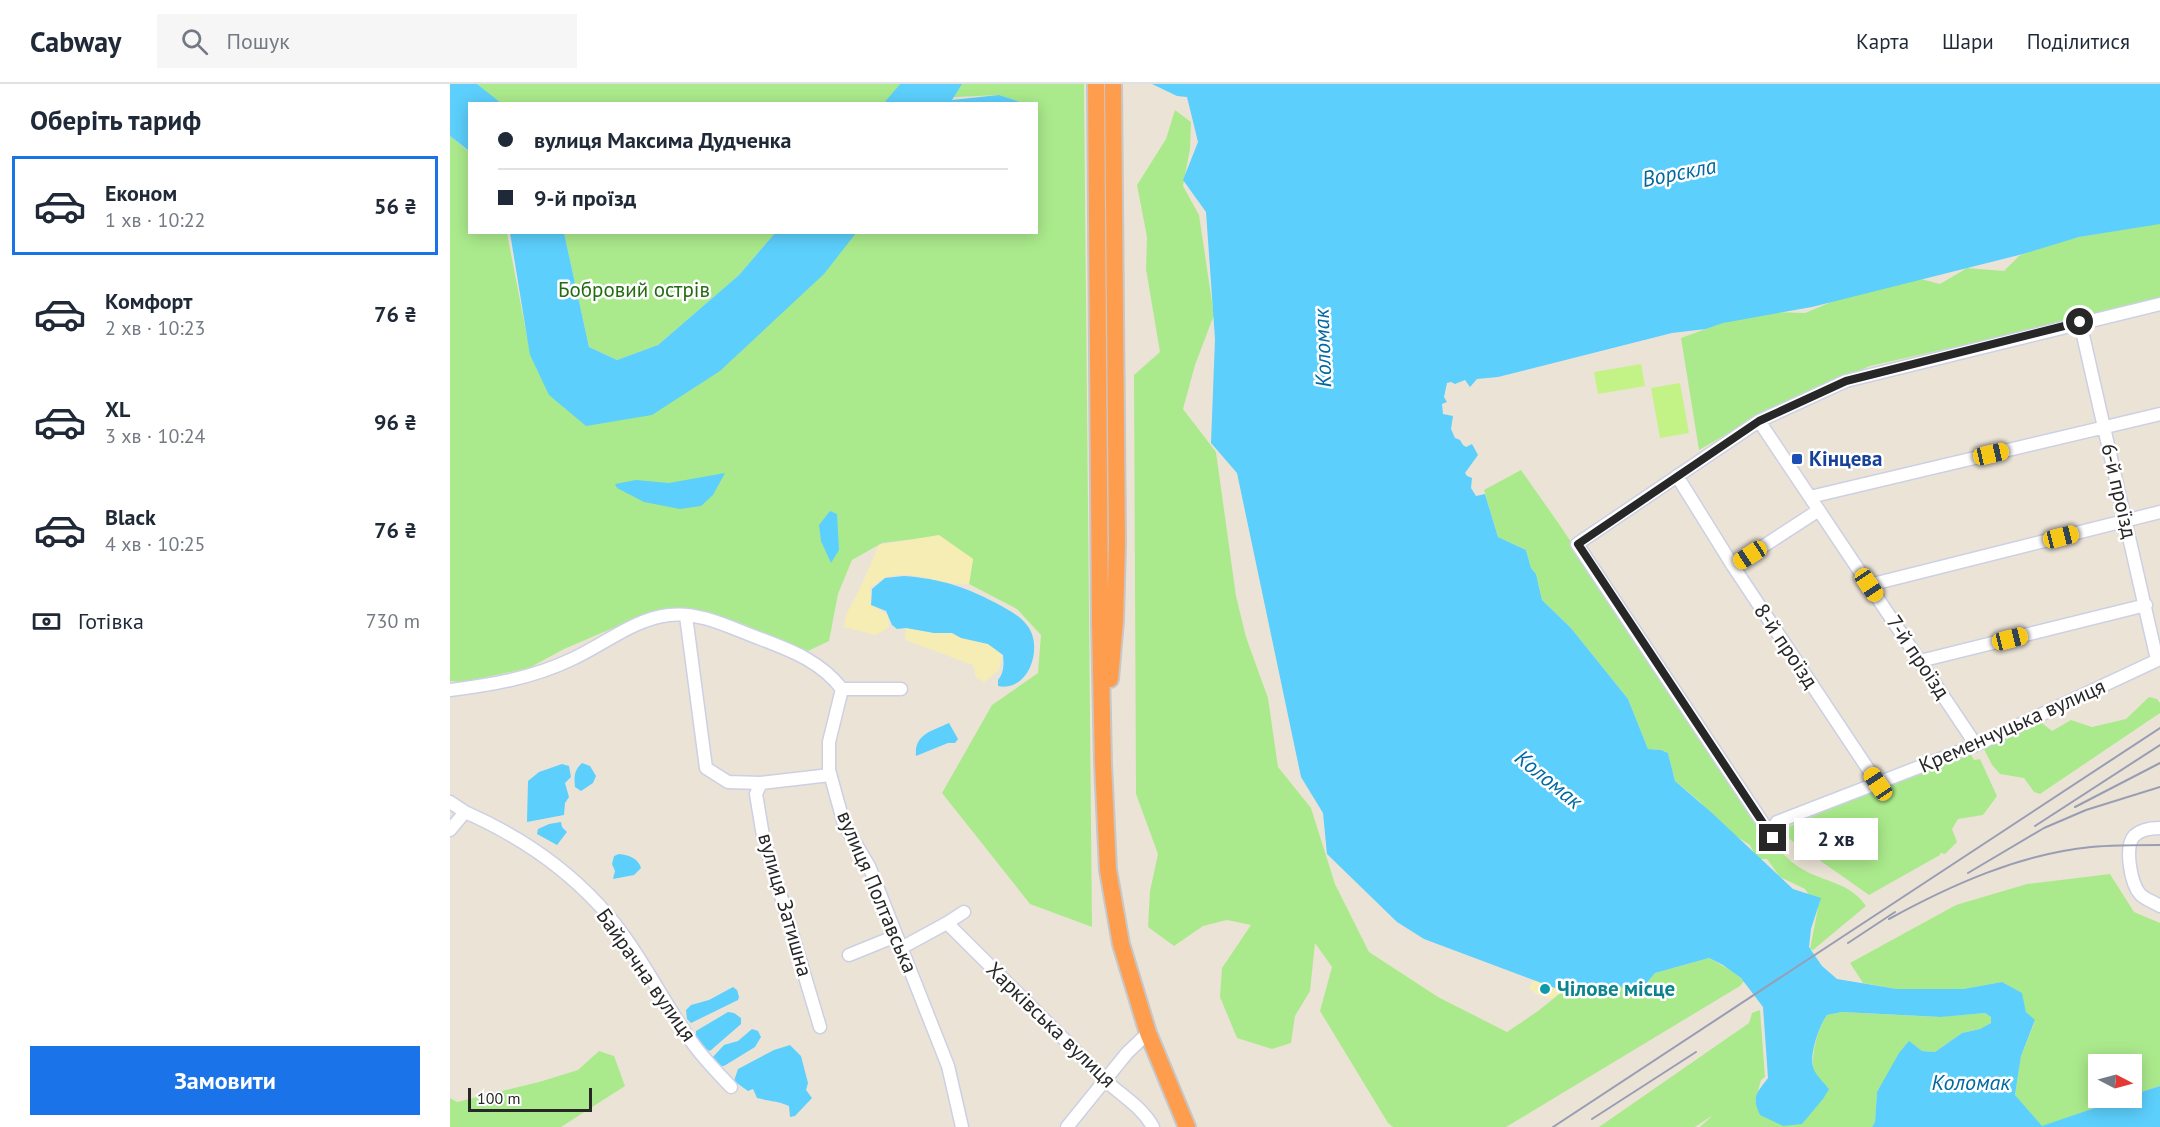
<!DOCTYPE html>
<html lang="uk">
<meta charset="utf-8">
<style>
body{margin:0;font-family:"PT Sans",sans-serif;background:#f6f6f7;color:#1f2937;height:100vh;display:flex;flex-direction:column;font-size:22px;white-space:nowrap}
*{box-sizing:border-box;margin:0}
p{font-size:20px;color:#747a83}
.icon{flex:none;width:33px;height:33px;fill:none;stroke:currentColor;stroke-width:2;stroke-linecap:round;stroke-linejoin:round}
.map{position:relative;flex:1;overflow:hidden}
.panel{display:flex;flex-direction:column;background:#fff;width:450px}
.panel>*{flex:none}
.banner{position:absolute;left:18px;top:18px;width:570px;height:132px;border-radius:0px;box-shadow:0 3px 15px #0003;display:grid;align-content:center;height:132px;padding:0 30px;background:#fff}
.needle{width:39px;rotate:96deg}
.tools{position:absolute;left:1638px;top:970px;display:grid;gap:12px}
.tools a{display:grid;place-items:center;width:54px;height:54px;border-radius:0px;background:#fff;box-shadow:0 3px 15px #0003;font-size:30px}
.scale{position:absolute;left:18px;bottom:15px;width:124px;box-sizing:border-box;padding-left:6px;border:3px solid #272727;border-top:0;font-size:16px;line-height:21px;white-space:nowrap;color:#272727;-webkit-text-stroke:4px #fff;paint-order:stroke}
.end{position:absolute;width:27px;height:27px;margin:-14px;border:8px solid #272727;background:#fff;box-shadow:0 0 0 3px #fff}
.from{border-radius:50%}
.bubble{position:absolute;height:42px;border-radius:0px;background:#fff;box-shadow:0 3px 15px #0003;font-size:20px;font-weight:700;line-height:42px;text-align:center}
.car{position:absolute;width:18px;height:36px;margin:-18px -9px;border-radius:8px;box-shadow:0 0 4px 2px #0007;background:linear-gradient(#f5c518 24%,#345 0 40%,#f5c518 0 76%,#345 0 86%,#f5c518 0)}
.banner b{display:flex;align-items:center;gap:21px;height:57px;font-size:22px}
.banner b+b{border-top:2px solid #e0e1e3}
.banner i{width:15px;height:15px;background:#1f2937}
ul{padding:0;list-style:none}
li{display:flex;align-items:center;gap:18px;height:99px;margin:0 12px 9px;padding:0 18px;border:3px solid transparent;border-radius:0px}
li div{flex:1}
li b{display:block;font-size:22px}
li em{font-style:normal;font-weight:700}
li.active{border-color:#1a73e8}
li>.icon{width:54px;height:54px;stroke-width:1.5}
h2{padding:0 30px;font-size:27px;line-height:72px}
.pay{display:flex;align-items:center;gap:15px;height:66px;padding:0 30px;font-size:22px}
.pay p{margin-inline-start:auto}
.button{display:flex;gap:12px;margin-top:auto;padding:12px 30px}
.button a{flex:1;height:69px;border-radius:0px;background:#1a73e8;color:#fff;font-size:24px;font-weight:700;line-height:69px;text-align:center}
header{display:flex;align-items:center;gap:36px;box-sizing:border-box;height:84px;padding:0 30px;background:#fff;border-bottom:2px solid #e0e1e3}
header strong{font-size:28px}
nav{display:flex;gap:33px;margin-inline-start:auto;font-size:21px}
.search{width:420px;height:54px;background:#f6f6f7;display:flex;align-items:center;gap:15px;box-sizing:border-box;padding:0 21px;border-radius:0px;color:#747a83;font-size:22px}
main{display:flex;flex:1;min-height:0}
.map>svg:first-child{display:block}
.green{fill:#abea8c}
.sand{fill:#f6edb5}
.pitch{fill:#c3f386}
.water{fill:#5ccffc}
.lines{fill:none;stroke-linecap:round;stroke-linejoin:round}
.minor-casing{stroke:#ccd0e3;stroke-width:15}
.highway-casing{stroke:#c7c7c7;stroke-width:20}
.minor{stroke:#fff;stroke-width:12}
.highway{stroke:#ff9d4f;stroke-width:16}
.rail{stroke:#999db4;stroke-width:2}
.route{stroke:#272727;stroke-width:8}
.transit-dot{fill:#1a4fb4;stroke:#fff;stroke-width:2}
.culture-dot{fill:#0f9aa8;stroke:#fff;stroke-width:2}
.labels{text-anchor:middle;stroke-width:5;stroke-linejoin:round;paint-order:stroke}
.park-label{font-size:21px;fill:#236b11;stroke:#fff}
.transit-label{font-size:21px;font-weight:bold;fill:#164399;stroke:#fff;text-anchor:start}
.street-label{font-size:21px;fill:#272727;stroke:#fff}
.culture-label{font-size:21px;font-weight:bold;fill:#0d838f;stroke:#fff;text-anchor:start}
.water-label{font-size:22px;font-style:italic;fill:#0069a3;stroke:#fff}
</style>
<header>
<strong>Cabway</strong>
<div class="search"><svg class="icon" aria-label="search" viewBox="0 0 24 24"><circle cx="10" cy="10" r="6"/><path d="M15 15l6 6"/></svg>Пошук</div>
<nav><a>Карта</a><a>Шари</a><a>Поділитися</a></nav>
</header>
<main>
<section class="panel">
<h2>Оберіть тариф</h2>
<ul>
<li class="active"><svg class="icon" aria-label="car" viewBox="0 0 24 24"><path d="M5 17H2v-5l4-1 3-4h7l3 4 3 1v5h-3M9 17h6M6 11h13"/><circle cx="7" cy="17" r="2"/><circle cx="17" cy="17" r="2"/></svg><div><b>Економ</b><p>1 хв · 10:22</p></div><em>56 ₴</em></li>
<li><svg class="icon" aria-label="car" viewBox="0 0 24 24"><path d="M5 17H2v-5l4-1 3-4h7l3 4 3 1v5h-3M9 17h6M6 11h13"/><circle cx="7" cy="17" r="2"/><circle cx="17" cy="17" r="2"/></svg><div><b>Комфорт</b><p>2 хв · 10:23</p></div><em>76 ₴</em></li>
<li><svg class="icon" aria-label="car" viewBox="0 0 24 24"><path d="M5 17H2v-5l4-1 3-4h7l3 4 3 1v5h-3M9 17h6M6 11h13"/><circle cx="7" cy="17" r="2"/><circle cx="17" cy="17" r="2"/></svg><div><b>XL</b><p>3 хв · 10:24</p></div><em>96 ₴</em></li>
<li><svg class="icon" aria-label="car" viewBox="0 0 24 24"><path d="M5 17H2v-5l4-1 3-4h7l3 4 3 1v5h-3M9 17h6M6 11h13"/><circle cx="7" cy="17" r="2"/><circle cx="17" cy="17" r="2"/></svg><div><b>Black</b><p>4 хв · 10:25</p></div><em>76 ₴</em></li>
</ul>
<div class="pay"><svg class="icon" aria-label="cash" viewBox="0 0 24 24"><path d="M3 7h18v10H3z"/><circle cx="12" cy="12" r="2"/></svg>Готівка<p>730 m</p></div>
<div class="button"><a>Замовити</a></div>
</section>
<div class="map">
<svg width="1710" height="1043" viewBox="0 0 1710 1043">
<rect width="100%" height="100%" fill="#ece3d7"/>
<path class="green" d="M 27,0 L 450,0 L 434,20 L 51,20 Z
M 512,0 L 634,0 L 642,843 L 580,820 L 492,709 L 542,621 L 588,589 L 591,551 L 567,525 L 519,500 L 523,475 L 489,452 L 432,459 L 402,476 L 388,510 L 379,557 L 358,567 L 288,538 L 251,529 L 223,525 L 170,541 L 114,565 L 79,584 L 13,598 L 0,597 L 0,52 L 19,68 L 20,148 L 57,149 L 76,247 L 87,286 L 115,325 L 403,152 L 406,149 L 586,148 L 586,20 L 572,19 L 549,11 L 503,13 Z
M 725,26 L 741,38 L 740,65 L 733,102 L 749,131 L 764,231 L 745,281 L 733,325 L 766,368 L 786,512 L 796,553 L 818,614 L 828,683 L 861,724 L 885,800 L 919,868 L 988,913 L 1057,948 L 1088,927 L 1113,907 L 1195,901 L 1205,889 L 1259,874 L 1282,887 L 1294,897 L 1290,902 L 1056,1043 L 943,1043 L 938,1039 L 870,927 L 882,883 L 865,859 L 860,907 L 845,932 L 841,959 L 822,965 L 787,954 L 770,913 L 772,884 L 801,841 L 777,836 L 753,842 L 724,862 L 698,843 L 700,807 L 708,770 L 686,710 L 684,291 L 710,268 L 696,185 L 697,153 L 687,101 L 716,55 Z
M 1710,139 L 1710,214 L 1562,250 L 1420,282 L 1324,323 L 1249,366 L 1231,254 L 1272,239 L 1312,228 L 1355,229 L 1403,209 L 1467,194 L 1490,200 L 1517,184 L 1554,187 L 1569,172 L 1588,164 L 1629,153 Z
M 114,149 L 325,149 L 289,191 L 208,261 L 167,276 L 139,263 Z
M 1071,386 L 1109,440 L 1318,753 C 1328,764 1338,777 1352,785 C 1374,798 1401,799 1416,822 L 1363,866 L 1360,865 L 1368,824 L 1355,805 L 1330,793 L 1317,775 L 1307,775 L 1300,761 L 1276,746 L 1249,717 L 1225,697 L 1218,669 L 1211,666 L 1198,665 L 1178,615 L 1121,544 L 1092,516 L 1086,490 L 1081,484 L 1076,466 L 1048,453 L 1034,406 Z
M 1699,613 L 1707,615 L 1710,619 L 1710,629 L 1590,710 L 1584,708 L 1574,694 L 1550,690 L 1542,681 L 1533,663 L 1587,635 L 1602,647 L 1621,636 L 1642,643 L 1676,635 Z
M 1519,667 L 1524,676 L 1530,675 L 1547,712 L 1533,731 L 1508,735 L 1502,745 L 1507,758 L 1495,770 L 1490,769 L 1490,771 L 1419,811 L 1328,747 Z
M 1660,790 L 1684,828 L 1710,839 L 1710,1002 L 1682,1011 L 1682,981 L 1648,981 L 1648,1014 L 1674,1014 L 1592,1043 L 1565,1011 L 1571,972 L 1585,937 L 1576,928 L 1571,909 L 1552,898 L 1513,905 L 1447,905 L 1413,899 L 1400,879 L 1506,821 L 1577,800 Z
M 1310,926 L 1315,993 L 1311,996 L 1305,1018 L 1363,985 C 1362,967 1367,946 1377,931 L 1392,928 L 1489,933 L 1535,929 L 1541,933 L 1541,939 L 1530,945 L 1512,949 L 1485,968 L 1472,967 L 1459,958 L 1427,1008 L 1425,1038 L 1422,1043 L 1250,1043 L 1263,1031 L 1245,1043 L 1149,1043 L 1299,939 L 1302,929 Z
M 149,967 L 164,972 L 175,1002 L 111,1043 L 0,1043 L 0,1014 L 7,1018 L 89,998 L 128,986 Z"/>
<path class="sand" d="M 489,451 L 523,475 L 519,500 C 492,502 468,486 440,492 C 434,493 426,500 420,503 L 422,521 L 438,531 L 439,543 L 426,551 L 394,543 L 396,531 L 411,502 L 429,461 Z
M 456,544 L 484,549 L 502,549 L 511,554 L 538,560 L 552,571 L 549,586 L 534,598 L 526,593 L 523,581 L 458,557 L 455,554 Z
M 1084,895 L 1113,907 L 1102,915 L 1086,910 L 1079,904 Z"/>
<path class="pitch" d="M 1191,280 L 1195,302 L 1148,310 L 1144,288 Z
M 1230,299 L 1239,349 L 1210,354 L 1201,304 Z"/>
<path class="water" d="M 0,0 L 27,0 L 51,19 L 20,20 L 19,67 L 0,52 Z
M 450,0 L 512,0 L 502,16 L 549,11 L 573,19 L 434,19 Z
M 702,0 L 1710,0 L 1710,140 L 1629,153 L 1573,170 L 1362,223 L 1273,239 L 1256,245 L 1222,249 L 1048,293 L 1027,295 L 1020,303 L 1015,296 L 1005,300 L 1001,298 L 997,299 L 994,313 L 997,318 L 992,320 L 993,330 L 1003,332 L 1001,345 L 1005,354 L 1010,356 L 1013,361 L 1016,363 L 1022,360 L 1028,371 L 1015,389 L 1017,392 L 1022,394 L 1021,404 L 1026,412 L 1035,410 L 1048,453 L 1076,466 L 1081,484 L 1086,490 L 1092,516 L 1121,544 L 1178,615 L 1198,665 L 1211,666 L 1218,669 L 1225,697 L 1262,729 L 1343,805 L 1371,814 L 1361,845 L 1359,863 L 1372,882 L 1387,895 L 1447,905 L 1513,905 L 1552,898 L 1572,909 L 1576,928 L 1585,936 L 1571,972 L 1565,1011 L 1592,1042 L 1674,1014 L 1682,1014 L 1682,1011 L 1710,1002 L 1710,1043 L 1422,1043 L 1425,1038 L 1427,1008 L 1449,969 L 1459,957 L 1472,967 L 1485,968 L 1512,949 L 1530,945 L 1541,939 L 1541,933 L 1535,929 L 1491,933 L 1392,928 L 1377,931 C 1369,942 1358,973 1364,986 C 1367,992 1374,999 1379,1005 L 1373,1015 L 1352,1040 L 1333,1042 L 1310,1031 C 1301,1012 1307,1009 1318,994 L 1313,923 L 1291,894 L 1273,881 L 1259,874 L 1205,889 L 1195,901 L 1113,907 L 974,855 L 947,838 L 877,770 L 873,729 L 851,693 L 787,389 L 761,359 L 765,255 L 756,128 L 733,96 L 748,58 L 737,13 L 727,12 Z
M 60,149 L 114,149 L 139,263 L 167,276 L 208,261 L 289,191 L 325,149 L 406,149 L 374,190 L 270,287 L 202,331 L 136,342 L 99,311 L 80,271 Z
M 275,389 L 263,411 L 251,422 L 230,425 L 194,418 L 167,404 L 165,400 L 186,396 L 219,399 Z
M 380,427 L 387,430 L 389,466 L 381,479 L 371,457 L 369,441 Z
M 454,492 C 491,495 513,502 546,519 C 556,525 568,530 576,540 C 595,561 579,609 548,602 L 548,596 C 554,589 554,580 553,571 L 538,560 L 511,554 L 502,549 L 484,549 L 456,544 L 447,545 L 442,541 L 436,527 L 421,521 L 422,505 L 435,494 Z
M 499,639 L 508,655 L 505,659 L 498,659 L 466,672 C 464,650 482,647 499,639 Z
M 132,679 L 140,682 L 146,692 L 143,699 L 131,707 L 125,703 C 124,693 124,686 132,679 Z
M 112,680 L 119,682 L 121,693 L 115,699 L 119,713 L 115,719 L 114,731 L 77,738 L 78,697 L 89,688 Z
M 111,738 L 112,743 L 117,748 L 107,761 L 87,750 L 88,745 L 99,740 Z
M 169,770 C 179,771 188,774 191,784 L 184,791 L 163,795 L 165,787 L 162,780 L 164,772 Z
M 283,903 L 287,906 L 289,913 L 288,916 L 241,939 L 237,935 L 236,926 L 241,921 L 259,916 Z
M 278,928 L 284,929 L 291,934 L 291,940 L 260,967 L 256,965 L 246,952 L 246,947 Z
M 302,945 L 308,947 L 311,953 L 305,963 L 274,982 L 269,982 L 262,974 L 274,961 L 288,957 Z
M 340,961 L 351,972 L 358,999 L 356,1006 L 362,1014 L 345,1032 L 340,1033 L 339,1022 C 329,1017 318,1017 307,1014 L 303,1005 L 298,1007 L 284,997 L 288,985 L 324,966 Z"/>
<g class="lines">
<defs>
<path id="minor" d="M 1630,238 L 1707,576
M 1309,337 L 1526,661
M 1227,392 L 1283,482 L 1428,700
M 1360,413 L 1710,330
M 1283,482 L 1369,426
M 1419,501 L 1710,428
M 236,532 L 256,684 L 278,698 L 311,699 L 380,691
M 1470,577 L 1696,521
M 392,605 L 379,658 L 379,686 L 394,740 L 419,782 L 498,982 L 512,1043
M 392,605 L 451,605
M 0,606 C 41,601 82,594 120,576 C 152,562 183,535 219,531 C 250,527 283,545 311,555 C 343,567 371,578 392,605
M 311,699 L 306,710 L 313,752 L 370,943
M 0,718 L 15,728 L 0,746
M 15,728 C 65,750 112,781 149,821 C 188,863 211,916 244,961 C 255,976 268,989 281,1003
M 1710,744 C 1701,744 1690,746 1684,752 C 1674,763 1681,800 1690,810 C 1694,815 1704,818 1710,822
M 1323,754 L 1127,460 L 1309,337 L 1396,297 L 1710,220
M 1323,754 L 1327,738 L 1526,661 L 1710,575
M 497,839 L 514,828
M 451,864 L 497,839 C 549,890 600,941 651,992 C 668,1010 690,1020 703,1043
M 399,871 L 446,852
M 617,1043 L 677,969 L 698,949"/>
<path id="highway" d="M 646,0 L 650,538 L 653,680 L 658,786 L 671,860 L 698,949 L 737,1043
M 660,595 L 665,537 L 667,459 L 663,0"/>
</defs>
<use href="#minor" class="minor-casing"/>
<use href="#highway" class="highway-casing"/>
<use href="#minor" class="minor"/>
<use href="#highway" class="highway"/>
<path class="rail" d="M 1625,723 L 1710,679
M 1585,742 L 1710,661
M 1518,789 L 1594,744 L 1636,726 L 1710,703
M 1439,835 C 1501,801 1570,770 1641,763 C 1664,761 1687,761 1710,761
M 1398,859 L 1445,828
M 1142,1035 L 1246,968
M 1103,1043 L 1710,644"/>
</g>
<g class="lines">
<path class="route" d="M 1323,754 L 1128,460 L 1309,337 L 1396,297 L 1630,238"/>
</g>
<rect class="transit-dot" x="1341" y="369" width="12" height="12" rx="3"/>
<circle class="culture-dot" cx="1095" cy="905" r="6"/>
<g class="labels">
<g class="park-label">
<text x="184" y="213">Бобровий острів</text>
</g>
<g class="transit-label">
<text x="1359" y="382">Кінцева</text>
</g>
<g class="street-label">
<text transform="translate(1669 407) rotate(77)" y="7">6-й проїзд</text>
<text transform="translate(1336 562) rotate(56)" y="7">8-й проїзд</text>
<text transform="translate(1468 573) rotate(56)" y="7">7-й проїзд</text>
<text transform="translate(1562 642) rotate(-24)" y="7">Кременчуцька вулиця</text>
<text transform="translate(427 808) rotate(67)" y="7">вулиця Полтавська</text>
<text transform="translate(335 821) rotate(74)" y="7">вулиця Затишна</text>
<text transform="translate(196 891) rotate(55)" y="7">Байрачна вулиця</text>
<text transform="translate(601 941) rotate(44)" y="7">Харківська вулиця</text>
</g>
<g class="culture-label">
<text x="1107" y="912">Чілове місце</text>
</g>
<g class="water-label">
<text transform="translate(1229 88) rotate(-11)" y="8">Ворскла</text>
<text transform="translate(872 264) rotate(-92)" y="8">Коломак</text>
<text transform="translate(1099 695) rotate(39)" y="8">Коломак</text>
<text x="1521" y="1006">Коломак</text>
</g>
</g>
</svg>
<div class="tools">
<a><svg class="needle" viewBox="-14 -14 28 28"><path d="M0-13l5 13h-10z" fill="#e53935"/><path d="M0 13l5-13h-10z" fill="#747a83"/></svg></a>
</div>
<div class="scale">100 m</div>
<i class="end from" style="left:1630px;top:238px"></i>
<i class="end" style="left:1323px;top:754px"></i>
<div class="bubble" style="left:1344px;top:734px;width:84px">2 хв</div>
<i class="car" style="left:1541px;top:370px;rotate:77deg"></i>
<i class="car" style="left:1611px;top:453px;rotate:76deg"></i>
<i class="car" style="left:1300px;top:471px;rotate:237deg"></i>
<i class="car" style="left:1419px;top:501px;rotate:146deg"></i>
<i class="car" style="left:1560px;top:555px;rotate:76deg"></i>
<i class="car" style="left:1428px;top:700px;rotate:326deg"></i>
<div class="banner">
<b><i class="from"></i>вулиця Максима Дудченка</b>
<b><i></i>9-й проїзд</b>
</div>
</div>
</main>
